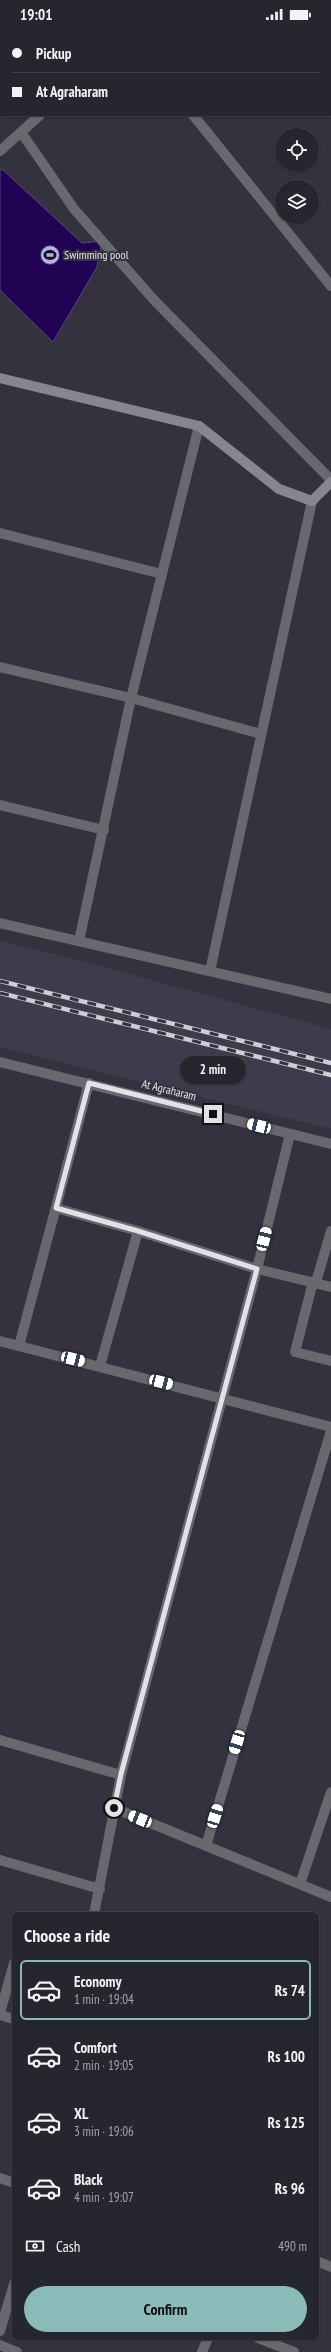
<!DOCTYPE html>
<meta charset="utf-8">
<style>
body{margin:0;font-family:"PT Sans Narrow",sans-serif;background:#2e2e36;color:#f1f3f6;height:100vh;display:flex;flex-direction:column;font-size:15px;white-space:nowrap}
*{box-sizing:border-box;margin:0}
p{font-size:13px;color:#a4a5aa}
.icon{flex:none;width:22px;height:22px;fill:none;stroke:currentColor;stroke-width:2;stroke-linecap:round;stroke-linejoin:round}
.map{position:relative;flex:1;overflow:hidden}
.panel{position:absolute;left:12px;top:1884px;width:307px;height:428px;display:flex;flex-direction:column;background:#26262e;border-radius:6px;box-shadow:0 1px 3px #0004,0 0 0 1px #42434a}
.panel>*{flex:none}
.hud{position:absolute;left:0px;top:0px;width:331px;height:88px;box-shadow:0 1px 3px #0004,0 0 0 1px #42434a;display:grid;align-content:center;height:88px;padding:0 12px;background:#26262e}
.tools{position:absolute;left:275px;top:100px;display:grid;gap:8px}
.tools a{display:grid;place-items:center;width:44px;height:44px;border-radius:50%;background:#26262e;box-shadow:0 1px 3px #0004,0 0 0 1px #42434a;font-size:20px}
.end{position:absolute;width:18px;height:18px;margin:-9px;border:5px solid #e1e1e8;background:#111;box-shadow:0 0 0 2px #111}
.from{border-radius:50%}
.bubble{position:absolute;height:28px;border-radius:14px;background:#26262e;box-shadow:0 1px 3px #0004,0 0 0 1px #42434a;font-size:13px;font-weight:800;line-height:28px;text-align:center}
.car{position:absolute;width:12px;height:24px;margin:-12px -6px;border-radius:5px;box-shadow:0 0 3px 1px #0007;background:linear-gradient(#fff 24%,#345 0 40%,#fff 0 76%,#345 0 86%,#fff 0)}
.hud b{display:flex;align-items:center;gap:14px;height:38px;font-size:15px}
.hud b+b{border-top:1px solid #42434a}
.hud i{width:10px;height:10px;background:#f1f3f6}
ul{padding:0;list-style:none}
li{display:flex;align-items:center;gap:12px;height:60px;margin:0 8px 6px;padding:0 4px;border:2px solid transparent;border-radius:6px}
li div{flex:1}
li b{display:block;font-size:15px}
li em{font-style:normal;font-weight:800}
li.on{border-color:#8bbbb9}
li>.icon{width:36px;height:36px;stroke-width:1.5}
h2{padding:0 12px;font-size:18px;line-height:48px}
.pay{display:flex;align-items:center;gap:10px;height:44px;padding:0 12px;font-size:15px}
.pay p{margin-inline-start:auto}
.button{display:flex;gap:8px;margin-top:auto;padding:8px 12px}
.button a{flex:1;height:46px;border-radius:24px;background:#8bbbb9;color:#111;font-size:16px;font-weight:800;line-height:46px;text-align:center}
.status{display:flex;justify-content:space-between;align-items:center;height:28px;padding:0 20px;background:#26262e;direction:ltr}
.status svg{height:11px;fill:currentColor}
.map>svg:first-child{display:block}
.built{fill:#3d3b4c}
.water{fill:#210354;stroke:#5b4680}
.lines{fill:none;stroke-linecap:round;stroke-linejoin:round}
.street{stroke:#69686e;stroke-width:10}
.secondary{stroke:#86868f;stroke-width:10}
.rail-casing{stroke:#cdcdd4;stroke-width:4.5}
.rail{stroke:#33323e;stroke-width:3;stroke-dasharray:9;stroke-linecap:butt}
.route{stroke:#e1e1e8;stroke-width:5}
.labels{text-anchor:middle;stroke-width:4;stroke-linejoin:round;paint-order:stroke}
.poi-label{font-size:12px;fill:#e1e1e8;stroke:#33323e;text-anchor:start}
.street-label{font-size:12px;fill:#e1e1e8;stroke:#33323e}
</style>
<div class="status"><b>19:01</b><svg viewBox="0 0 49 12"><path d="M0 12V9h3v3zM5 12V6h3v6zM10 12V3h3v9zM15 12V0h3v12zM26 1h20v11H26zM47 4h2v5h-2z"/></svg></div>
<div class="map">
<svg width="331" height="2324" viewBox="0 0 331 2324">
<rect width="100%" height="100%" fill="#33323e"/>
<path class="built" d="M 0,913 L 75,931 L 331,1001 L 331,1101 L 0,1019 Z"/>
<path class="water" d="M 2,141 L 82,215 L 102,213 L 97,239 L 53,314 L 0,262 L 0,143 Z"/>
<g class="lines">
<path class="street" d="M 126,0 L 128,1
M 199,0 L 200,1
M 306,0 L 307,1
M 136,1 L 137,0
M 330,25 L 331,27
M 193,87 L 331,258
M 21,104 L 74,181 L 154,272 L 331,452
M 0,123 L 40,87
M 0,505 L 162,546
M 0,639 L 131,670 L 261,706
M 0,777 L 104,802
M 0,895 L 331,971
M 79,913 L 131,670 L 199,398
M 210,943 L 312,473
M 0,1034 L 331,1116
M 56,1180 L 138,1203 L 257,1241 L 331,1259
M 313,1254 L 295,1324 L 331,1333
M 316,1254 L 331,1203
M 0,1313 L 331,1399
M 19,1318 L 89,1055
M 100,1338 L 138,1203
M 0,1712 L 121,1747
M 114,1780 L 331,1869
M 206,1818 L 331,1403
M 0,1832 L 100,1861
M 300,1856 L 331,1764
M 94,1886 L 121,1747 L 257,1241 L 290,1106
M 0,1985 L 14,1935
M 0,1987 L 14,1991
M 0,2150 L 14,2155
M 317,2233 L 331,2239
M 0,2303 L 14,2256
M 258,2310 L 294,2324
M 0,2317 L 17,2324
M 202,2324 L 208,2310"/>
<path class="secondary" d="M 0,350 L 199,398 L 279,461 L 312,473 L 331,454"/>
<defs>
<path id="rail" d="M 0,953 L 331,1035
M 0,965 L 331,1047"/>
</defs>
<use href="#rail" class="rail-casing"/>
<use href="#rail" class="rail"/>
</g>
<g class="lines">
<path class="route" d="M 114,1780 L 121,1746 L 257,1241 L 138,1203 L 56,1180 L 89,1055 L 213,1086"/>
</g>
<defs>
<symbol id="stadium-disc" viewBox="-11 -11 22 22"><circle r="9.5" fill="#b5acf8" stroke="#33323e"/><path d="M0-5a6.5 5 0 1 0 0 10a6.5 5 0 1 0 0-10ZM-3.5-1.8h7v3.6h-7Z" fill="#111"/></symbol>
</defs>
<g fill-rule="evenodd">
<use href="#stadium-disc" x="39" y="216" width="22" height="22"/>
</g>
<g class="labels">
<g class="poi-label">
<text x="64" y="231">Swimming pool</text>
</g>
<g class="street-label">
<text transform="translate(169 1062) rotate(14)" y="4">At Agraharam</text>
</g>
</g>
</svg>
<div class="tools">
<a><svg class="icon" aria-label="locate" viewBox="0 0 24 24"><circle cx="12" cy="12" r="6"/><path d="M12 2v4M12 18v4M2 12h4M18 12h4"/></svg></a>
<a><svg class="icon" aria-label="layers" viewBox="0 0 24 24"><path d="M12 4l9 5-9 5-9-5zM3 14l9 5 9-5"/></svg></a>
</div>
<i class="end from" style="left:114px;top:1780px"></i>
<i class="end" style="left:213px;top:1086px"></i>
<div class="bubble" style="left:180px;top:1028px;width:66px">2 min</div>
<i class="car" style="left:259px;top:1098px;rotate:284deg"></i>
<i class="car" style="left:264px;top:1211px;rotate:14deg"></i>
<i class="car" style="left:73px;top:1331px;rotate:104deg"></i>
<i class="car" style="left:161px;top:1354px;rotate:105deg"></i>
<i class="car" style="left:237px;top:1714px;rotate:197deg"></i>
<i class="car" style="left:215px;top:1788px;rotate:17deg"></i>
<i class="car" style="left:140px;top:1791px;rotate:292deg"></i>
<div class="hud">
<b><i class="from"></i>Pickup</b>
<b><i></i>At Agraharam</b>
</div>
<section class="panel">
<h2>Choose a ride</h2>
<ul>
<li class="on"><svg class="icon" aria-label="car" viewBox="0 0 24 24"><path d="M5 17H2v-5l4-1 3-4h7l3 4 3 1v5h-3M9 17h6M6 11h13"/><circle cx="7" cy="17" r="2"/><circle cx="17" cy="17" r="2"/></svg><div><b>Economy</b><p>1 min · 19:04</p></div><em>Rs 74</em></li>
<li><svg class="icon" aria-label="car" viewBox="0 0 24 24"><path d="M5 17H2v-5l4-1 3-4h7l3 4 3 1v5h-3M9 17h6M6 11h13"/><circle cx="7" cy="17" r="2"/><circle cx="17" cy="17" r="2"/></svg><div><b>Comfort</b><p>2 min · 19:05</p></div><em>Rs 100</em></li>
<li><svg class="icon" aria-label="car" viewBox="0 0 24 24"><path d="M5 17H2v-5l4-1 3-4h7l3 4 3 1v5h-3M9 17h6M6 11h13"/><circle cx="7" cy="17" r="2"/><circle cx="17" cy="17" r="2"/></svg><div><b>XL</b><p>3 min · 19:06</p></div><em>Rs 125</em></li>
<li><svg class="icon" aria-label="car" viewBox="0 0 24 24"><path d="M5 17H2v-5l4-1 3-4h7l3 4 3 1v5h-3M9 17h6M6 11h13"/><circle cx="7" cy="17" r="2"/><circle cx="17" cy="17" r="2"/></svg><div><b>Black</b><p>4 min · 19:07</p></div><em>Rs 96</em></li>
</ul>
<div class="pay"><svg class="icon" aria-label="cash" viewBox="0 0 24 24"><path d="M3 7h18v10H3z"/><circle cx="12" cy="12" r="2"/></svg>Cash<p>490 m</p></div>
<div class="button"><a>Confirm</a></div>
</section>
</div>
